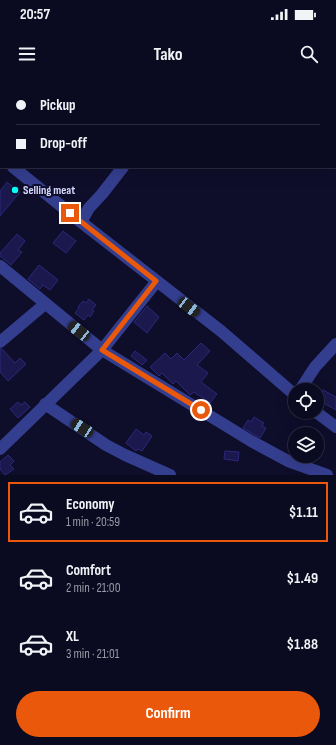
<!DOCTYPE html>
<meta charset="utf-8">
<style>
body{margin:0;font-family:"Sofia Sans Condensed",sans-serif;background:#18182d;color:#f1f3f6;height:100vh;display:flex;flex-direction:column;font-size:15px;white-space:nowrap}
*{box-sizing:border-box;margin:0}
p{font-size:13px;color:#999aa5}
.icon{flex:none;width:22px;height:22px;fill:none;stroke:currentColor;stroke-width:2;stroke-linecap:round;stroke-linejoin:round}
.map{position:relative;height:395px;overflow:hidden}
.details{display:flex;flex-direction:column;background:#0a0a20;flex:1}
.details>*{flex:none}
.top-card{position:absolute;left:0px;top:0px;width:336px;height:88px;box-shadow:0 4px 16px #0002,0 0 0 1px #2a2b3e;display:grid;align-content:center;height:88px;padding:0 16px;background:#0a0a20}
.buttons{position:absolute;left:288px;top:303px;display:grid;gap:8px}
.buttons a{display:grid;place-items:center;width:36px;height:36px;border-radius:50%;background:#0a0a20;box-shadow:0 4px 16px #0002,0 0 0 1px #2a2b3e;font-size:20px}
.end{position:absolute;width:18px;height:18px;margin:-9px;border:5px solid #ea580c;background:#fff;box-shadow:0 0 0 2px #fff}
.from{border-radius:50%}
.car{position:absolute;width:12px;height:24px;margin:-12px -6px;border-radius:5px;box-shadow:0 0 3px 1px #0007;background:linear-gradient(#222 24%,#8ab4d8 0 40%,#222 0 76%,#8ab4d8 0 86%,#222 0)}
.top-card b{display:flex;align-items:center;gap:14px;height:38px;font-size:15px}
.top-card b+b{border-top:1px solid #2a2b3e}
.top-card i{width:10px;height:10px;background:#f1f3f6}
ul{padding:7px 0 0;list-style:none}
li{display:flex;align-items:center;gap:12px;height:60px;margin:0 8px 6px;padding:0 8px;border:2px solid transparent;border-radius:0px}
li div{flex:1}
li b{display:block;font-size:15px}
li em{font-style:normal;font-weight:700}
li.selected{border-color:#ea580c}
li>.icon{width:36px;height:36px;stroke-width:1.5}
.action{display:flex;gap:8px;margin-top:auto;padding:8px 16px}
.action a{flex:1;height:46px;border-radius:24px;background:#ea580c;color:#fff;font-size:16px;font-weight:700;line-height:46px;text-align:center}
.status{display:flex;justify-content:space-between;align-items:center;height:28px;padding:0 20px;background:#0a0a20;direction:ltr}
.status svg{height:11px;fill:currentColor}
header{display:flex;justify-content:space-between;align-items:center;height:52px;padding:0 16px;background:#0a0a20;font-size:18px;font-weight:700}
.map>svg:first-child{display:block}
.building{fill:#1b184d;stroke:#2c277c}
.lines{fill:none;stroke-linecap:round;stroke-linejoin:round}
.minor{stroke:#343e8e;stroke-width:12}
.route{stroke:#ea580c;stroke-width:5}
.poi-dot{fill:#03fff3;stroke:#0e0e2b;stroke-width:1.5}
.labels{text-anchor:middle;stroke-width:4;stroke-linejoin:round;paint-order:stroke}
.poi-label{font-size:12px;font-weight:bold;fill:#d7d9ff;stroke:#0e0e2b;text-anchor:start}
</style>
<div class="status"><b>20:57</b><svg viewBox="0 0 49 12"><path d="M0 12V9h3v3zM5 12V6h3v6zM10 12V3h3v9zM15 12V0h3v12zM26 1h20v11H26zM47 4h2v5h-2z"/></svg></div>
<header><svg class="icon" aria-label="menu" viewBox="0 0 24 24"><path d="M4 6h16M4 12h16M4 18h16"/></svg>Tako<svg class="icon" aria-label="search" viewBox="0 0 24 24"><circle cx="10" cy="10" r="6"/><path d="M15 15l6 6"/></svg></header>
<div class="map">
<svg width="336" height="395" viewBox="0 0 336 395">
<rect width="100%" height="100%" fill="#0e0e2b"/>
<path class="building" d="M 7,102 L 20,112 L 0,136 L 0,111 Z
M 63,151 L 76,161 L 66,173 L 53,163 Z
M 17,154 L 25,161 L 18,170 L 22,172 L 11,185 L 0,176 L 0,173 Z
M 39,185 L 58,200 L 50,210 L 43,205 L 40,209 L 28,199 Z
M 89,219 L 96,225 L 92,230 L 94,231 L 90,237 L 88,235 L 84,240 L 75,233 L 79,228 L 78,227 L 83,221 L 86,223 Z
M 147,226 L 159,237 L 147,253 L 134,242 Z
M 201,263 L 210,271 L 197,285 L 208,293 L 201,302 L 217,314 L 210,323 L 194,312 L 190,315 L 176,301 L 173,304 L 162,293 L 159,296 L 150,287 L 165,273 L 171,279 L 177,273 L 184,280 Z
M 0,269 L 2,269 L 15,283 L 20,278 L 26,284 L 8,301 L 0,292 Z
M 135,271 L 147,280 L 142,285 L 131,276 Z
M 323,310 L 336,317 L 336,330 L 318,320 Z
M 18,322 L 21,325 L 25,322 L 30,327 L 18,338 L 10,329 Z
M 254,337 L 264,343 L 262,346 L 266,348 L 260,358 L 243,348 L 248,340 L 251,342 Z
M 136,349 L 144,355 L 146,352 L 152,356 L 142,371 L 138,369 L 136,371 L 126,363 Z
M 225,371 L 239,372 L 238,381 L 224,379 Z
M 8,375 L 14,381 L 10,385 L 14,389 L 5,395 L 0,389 L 0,382 Z"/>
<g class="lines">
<path class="minor" d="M 10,0 L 11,1
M 93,1 L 94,0
M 192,1 L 193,0
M 0,77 L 1,78
M 13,87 L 81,142 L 221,251 L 295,315
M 81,142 L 89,128 L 102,114 L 123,87
M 0,186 L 102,270 L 251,361 L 288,381 L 327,395
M 0,262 L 45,224
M 300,310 L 315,287 L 336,264
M 45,324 L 106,365 L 125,375 L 170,395
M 316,332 L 336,347
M 0,369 L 102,270 L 157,201"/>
</g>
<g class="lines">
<path class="route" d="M 70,133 L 156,201 L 102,270 L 201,330"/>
</g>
<circle class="poi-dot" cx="15" cy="110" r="4"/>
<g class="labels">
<g class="poi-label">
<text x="23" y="114">Selling meat</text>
</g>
</g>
</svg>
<div class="buttons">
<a><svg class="icon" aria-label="locate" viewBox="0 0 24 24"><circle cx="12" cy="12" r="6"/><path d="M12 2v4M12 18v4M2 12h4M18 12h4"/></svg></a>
<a><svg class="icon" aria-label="layers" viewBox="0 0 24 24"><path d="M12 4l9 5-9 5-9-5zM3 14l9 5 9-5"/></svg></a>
</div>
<i class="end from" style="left:201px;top:330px"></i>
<i class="end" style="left:70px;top:133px"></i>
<i class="car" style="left:189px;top:227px;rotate:127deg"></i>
<i class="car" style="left:79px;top:251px;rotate:308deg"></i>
<i class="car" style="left:82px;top:348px;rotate:303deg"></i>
<div class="top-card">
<b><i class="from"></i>Pickup</b>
<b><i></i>Drop-off</b>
</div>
</div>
<section class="details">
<ul>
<li class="selected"><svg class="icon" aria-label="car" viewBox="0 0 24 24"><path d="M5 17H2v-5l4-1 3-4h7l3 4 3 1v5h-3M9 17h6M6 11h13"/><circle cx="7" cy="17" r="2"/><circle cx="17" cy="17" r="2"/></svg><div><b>Economy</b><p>1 min · 20:59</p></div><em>$1.11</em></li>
<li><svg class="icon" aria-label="car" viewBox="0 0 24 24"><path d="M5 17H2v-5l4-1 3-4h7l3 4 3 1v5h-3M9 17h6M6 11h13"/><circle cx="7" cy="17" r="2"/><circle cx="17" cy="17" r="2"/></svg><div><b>Comfort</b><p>2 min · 21:00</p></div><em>$1.49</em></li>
<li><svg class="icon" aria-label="car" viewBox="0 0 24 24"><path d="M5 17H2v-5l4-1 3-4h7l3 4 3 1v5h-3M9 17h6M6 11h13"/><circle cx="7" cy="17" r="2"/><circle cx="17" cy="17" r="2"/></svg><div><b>XL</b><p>3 min · 21:01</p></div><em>$1.88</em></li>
</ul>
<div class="action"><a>Confirm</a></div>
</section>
